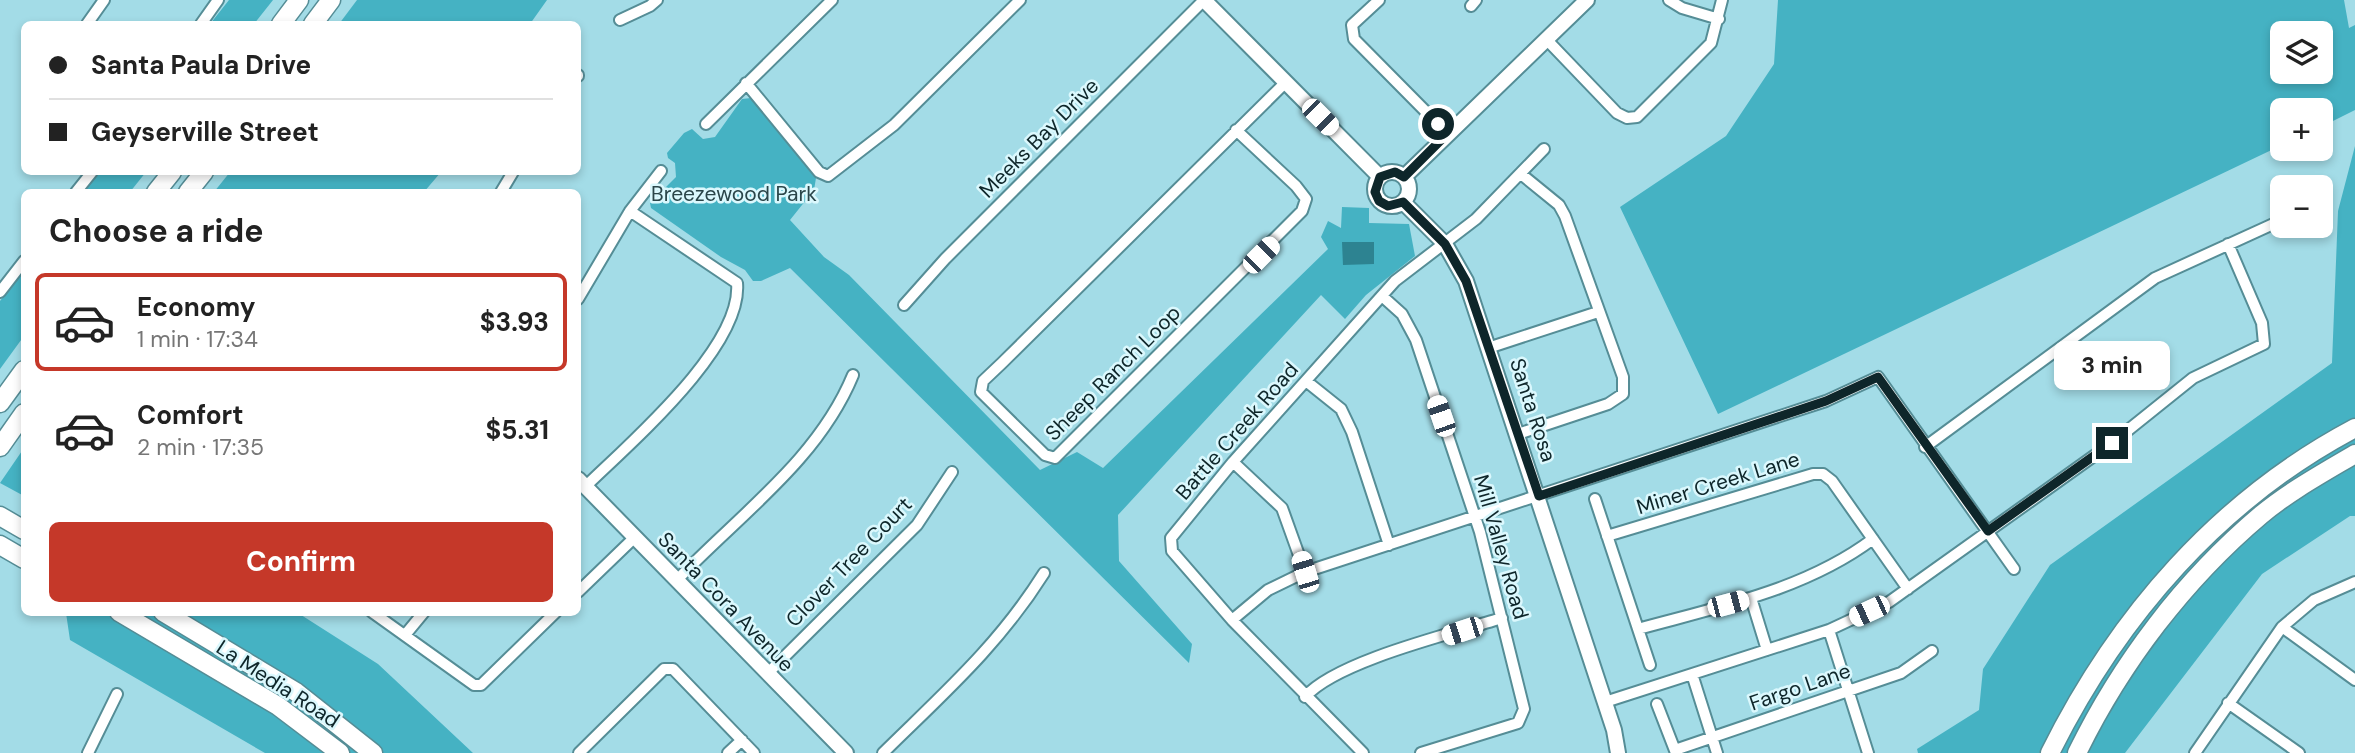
<!DOCTYPE html>
<meta charset="utf-8">
<style>
body{margin:0;font-family:"DM Sans",sans-serif;background:#f6f6f6;color:#222;height:100vh;display:flex;flex-direction:column;font-size:26px;white-space:nowrap}
*{box-sizing:border-box;margin:0}
p{font-size:23px;color:#767676}
.icon{flex:none;width:38px;height:38px;fill:none;stroke:currentColor;stroke-width:2;stroke-linecap:round;stroke-linejoin:round}
.map{position:relative;flex:1;overflow:hidden}
.drawer{position:absolute;left:21px;top:189px;width:560px;height:427px;display:flex;flex-direction:column;background:#fff;border-radius:10px;box-shadow:0 4px 10px #0003}
.drawer>*{flex:none}
.banner{position:absolute;left:21px;top:21px;width:560px;height:154px;border-radius:10px;box-shadow:0 4px 10px #0003;display:grid;align-content:center;height:154px;padding:0 28px;background:#fff}
.fabs{position:absolute;left:2270px;top:21px;display:grid;gap:14px}
.fabs a{display:grid;place-items:center;width:63px;height:63px;border-radius:10px;background:#fff;box-shadow:0 4px 10px #0003;font-size:35px}
.end{position:absolute;width:32px;height:32px;margin:-16px;border:9px solid #0e262a;background:#fff;box-shadow:0 0 0 4px #fff}
.from{border-radius:50%}
.bubble{position:absolute;height:49px;border-radius:10px;background:#fff;box-shadow:0 4px 10px #0003;font-size:23px;font-weight:700;line-height:49px;text-align:center}
.car{position:absolute;width:21px;height:42px;margin:-21px -10px;border-radius:9px;box-shadow:0 0 5px 2px #0007;background:linear-gradient(#fff 24%,#345 0 40%,#fff 0 76%,#345 0 86%,#fff 0)}
.banner b{display:flex;align-items:center;gap:24px;height:66px;font-size:26px}
.banner b+b{border-top:2px solid #e0e0e0}
.banner i{width:18px;height:18px;background:#222}
ul{padding:0;list-style:none}
li{display:flex;align-items:center;gap:21px;height:98px;margin:0 14px 10px;padding:0 14px;border:4px solid transparent;border-radius:10px}
li div{flex:1}
li b{display:block;font-size:26px}
li em{font-style:normal;font-weight:700}
li.selected{border-color:#c53829}
li>.icon{width:63px;height:63px;stroke-width:1.5}
h2{padding:0 28px;font-size:32px;line-height:84px}
.cta{display:flex;gap:14px;margin-top:auto;padding:14px 28px}
.cta a{flex:1;height:80px;border-radius:10px;background:#c53829;color:#fff;font-size:28px;font-weight:700;line-height:80px;text-align:center}
.map>svg:first-child{display:block}
.green{fill:#45b2c3;fill-rule:evenodd}
.water{fill:#2d8391}
.lines{fill:none;stroke-linecap:round;stroke-linejoin:round}
.minor-casing{stroke:#558d96;stroke-width:14}
.tertiary-casing{stroke:#558d96;stroke-width:18}
.primary-casing{stroke:#558d96;stroke-width:21}
.minor{stroke:#fff;stroke-width:10}
.tertiary{stroke:#fff;stroke-width:14}
.primary{stroke:#fff;stroke-width:18}
.route{stroke:#0e262a;stroke-width:9}
.labels{text-anchor:middle;stroke-width:5;stroke-linejoin:round;paint-order:stroke}
.street-label{font-size:21px;fill:#0e262a;stroke:#dbf8fd}
.park-label{font-size:21px;fill:#2a4549;stroke:#dbf8fd}
</style>
<div class="map">
<svg width="2355" height="753" viewBox="0 0 2355 753">
<rect width="100%" height="100%" fill="#a3dce7"/>
<path class="green" d="M 229,0 L 273,0 L 254,24 L 210,24 Z
M 357,0 L 547,0 L 530,24 L 339,24 Z
M 1778,0 L 2344,0 L 2349,28 L 2355,25 L 2355,110 L 2321,127 L 2320,110 L 2282,110 L 2282,145 L 1718,414 L 1620,207 L 1726,136 L 1774,64 ZM 2282,33 L 2320,33 L 2320,72 L 2282,72 Z
M 751,98 L 816,178 L 814,190 L 790,220 L 824,257 L 849,275 L 1040,470 L 1077,452 L 1103,468 L 1328,249 L 1321,237 L 1328,221 L 1341,228 L 1342,207 L 1369,208 L 1369,223 L 1409,224 L 1415,256 L 1366,295 L 1345,319 L 1321,295 L 1118,515 L 1119,561 L 1192,644 L 1189,663 L 790,268 L 761,281 L 753,281 L 745,270 L 721,257 L 651,208 L 650,203 L 676,177 L 675,163 L 668,158 L 667,153 L 684,133 L 692,129 L 703,139 L 715,137 L 742,99 Z
M 2355,146 L 2355,516 L 2350,516 L 2262,574 L 2125,753 L 1918,753 L 1917,749 L 1979,710 L 1983,669 L 2050,565 L 2332,363 L 2338,211 Z
M 99,172 L 146,172 L 130,192 L 83,192 Z
M 230,172 L 441,172 L 424,192 L 214,192 Z
M 24,269 L 24,336 L 0,369 L 0,301 Z
M 24,448 L 24,496 L 0,483 Z
M 66,613 L 298,613 L 378,664 L 473,753 L 265,753 L 70,640 Z"/>
<path class="water" d="M 1342,242 L 1374,242 L 1374,264 L 1343,265 Z"/>
<g class="lines">
<defs>
<path id="minor" d="M 1379,0 L 1352,25 L 1354,39 L 1447,133
M 1669,0 L 1682,8 L 1719,19
M 1471,6 L 1476,0
M 620,20 L 650,6 L 657,0
M 87,24 L 104,0
M 201,24 L 218,0
M 1547,40 L 1617,113 L 1627,118 L 1637,117 L 1711,43 L 1722,0
M 578,76 L 578,75
M 746,83 L 819,172 L 828,176 L 894,125 L 1020,0
M 706,124 L 832,0
M 1236,130 L 1296,186 L 1306,199 L 1302,211 L 1055,458 L 1045,455 L 981,392 L 983,381 L 1002,363 L 1286,82
M 76,192 L 92,172
M 501,192 L 513,172
M 0,292 L 24,261
M 1382,296 L 1402,314 L 1416,340 L 1480,532 L 1524,709 L 1518,723 L 1421,753
M 578,299 L 630,211 L 661,171
M 904,305 L 945,259 L 1204,0
M 1491,347 L 1598,312
M 1306,381 L 1341,409 L 1352,432 L 1389,545
M 1518,434 L 1608,404 L 1623,394 L 1623,377 L 1565,216 L 1559,205 L 1521,174
M 1925,447 L 2155,278 L 2282,220
M 1233,462 L 1282,508 L 1305,572
M 585,487 C 629,444 743,347 737,283 L 630,211
M 1595,499 L 1650,665
M 1607,536 L 1813,474 L 1823,474 L 1832,481 L 1908,589
M 677,580 C 739,515 818,460 853,375
M 578,592 L 634,538
M 1751,598 L 1767,650
M 372,612 L 474,685 L 481,685 L 556,612
M 1232,620 L 1268,590 L 1305,572 L 1826,401 L 1878,377 L 2014,569
M 2282,627 L 2355,680
M 1638,629 C 1718,607 1805,590 1873,539
M 1829,630 L 1868,753
M 405,635 L 424,612
M 767,674 L 917,525 L 952,472
M 1692,674 L 1717,753
M 1305,697 C 1336,661 1454,633 1502,618
M 1605,702 L 1829,630 L 1889,602 L 2112,443 L 2193,378 L 2264,344 L 2262,323 L 2228,244
M 2228,703 L 2299,753
M 1657,704 L 1676,753
M 1675,750 L 1901,673 L 1932,651
M 88,753 L 117,694
M 579,753 L 664,669 L 673,669 L 754,753
M 728,753 L 742,740
M 883,753 C 944,693 998,646 1044,573
M 1363,753 L 1232,620 L 1172,551 L 1171,538 L 1233,462 L 1395,281 L 1476,219 L 1544,149
M 2195,753 L 2282,627 L 2314,600 L 2355,582"/>
<path id="tertiary" d="M 1204,0 L 1380,177
M1375 189a17 17 0 1 1 34 0a17 17 0 1 1-34 0Z
M 1404,177 L 1587,0
M 1403,202 L 1445,244 L 1466,281 L 1614,730 L 1618,753
M 578,479 L 846,753"/>
<path id="primary" d="M 281,24 L 299,0
M 313,24 L 331,0
M 156,192 L 172,172
M 188,192 L 204,172
M 0,403 L 24,370
M 0,447 L 24,413
M 0,516 L 24,530
M 0,545 L 24,559
M 119,612 L 278,706 L 340,753
M 163,612 L 296,692 L 373,753
M 2050,753 C 2118,616 2219,500 2355,428
M 2077,753 C 2121,663 2184,580 2261,515 C 2290,491 2323,473 2355,454"/>
</defs>
<use href="#minor" class="minor-casing"/>
<use href="#tertiary" class="tertiary-casing"/>
<use href="#primary" class="primary-casing"/>
<use href="#minor" class="minor"/>
<use href="#tertiary" class="tertiary"/>
<use href="#primary" class="primary"/>
</g>
<g class="lines">
<path class="route" d="M 1438,124 L 1447,134 L 1404,177 L 1395,172 L 1380,177 L 1375,192 L 1379,201 L 1388,206 L 1403,202 L 1445,244 L 1466,281 L 1539,496 L 1826,401 L 1878,377 L 1988,531 L 2112,443"/>
</g>
<g class="labels">
<g class="street-label">
<text transform="translate(1039 138) rotate(-45)" y="7">Meeks Bay Drive</text>
<text transform="translate(1113 373) rotate(-45)" y="7">Sheep Ranch Loop</text>
<text transform="translate(1533 410) rotate(72)" y="7">Santa Rosa</text>
<text transform="translate(1237 431) rotate(-49)" y="7">Battle Creek Road</text>
<text transform="translate(1718 483) rotate(-17)" y="7">Miner Creek Lane</text>
<text transform="translate(1501 547) rotate(74)" y="7">Mill Valley Road</text>
<text transform="translate(849 562) rotate(-46)" y="7">Clover Tree Court</text>
<text transform="translate(726 602) rotate(46)" y="7">Santa Cora Avenue</text>
<text transform="translate(278 684) rotate(33)" y="7">La Media Road</text>
<text transform="translate(1800 687) rotate(-19)" y="7">Fargo Lane</text>
</g>
<g class="park-label">
<text x="734" y="201">Breezewood Park</text>
</g>
</g>
</svg>
<div class="fabs">
<a><svg class="icon" aria-label="layers" viewBox="0 0 24 24"><path d="M12 4l9 5-9 5-9-5zM3 14l9 5 9-5"/></svg></a>
<a>+</a>
<a>−</a>
</div>
<i class="end from" style="left:1438px;top:124px"></i>
<i class="end" style="left:2112px;top:443px"></i>
<div class="bubble" style="left:2054px;top:341px;width:116px">3 min</div>
<i class="car" style="left:1320px;top:117px;rotate:135deg"></i>
<i class="car" style="left:1261px;top:255px;rotate:45deg"></i>
<i class="car" style="left:1441px;top:416px;rotate:341deg"></i>
<i class="car" style="left:1305px;top:572px;rotate:343deg"></i>
<i class="car" style="left:1728px;top:604px;rotate:75deg"></i>
<i class="car" style="left:1869px;top:611px;rotate:245deg"></i>
<i class="car" style="left:1462px;top:631px;rotate:252deg"></i>
<div class="banner">
<b><i class="from"></i>Santa Paula Drive</b>
<b><i></i>Geyserville Street</b>
</div>
<section class="drawer">
<h2>Choose a ride</h2>
<ul>
<li class="selected"><svg class="icon" aria-label="car" viewBox="0 0 24 24"><path d="M5 17H2v-5l4-1 3-4h7l3 4 3 1v5h-3M9 17h6M6 11h13"/><circle cx="7" cy="17" r="2"/><circle cx="17" cy="17" r="2"/></svg><div><b>Economy</b><p>1 min · 17:34</p></div><em>$3.93</em></li>
<li><svg class="icon" aria-label="car" viewBox="0 0 24 24"><path d="M5 17H2v-5l4-1 3-4h7l3 4 3 1v5h-3M9 17h6M6 11h13"/><circle cx="7" cy="17" r="2"/><circle cx="17" cy="17" r="2"/></svg><div><b>Comfort</b><p>2 min · 17:35</p></div><em>$5.31</em></li>
</ul>
<div class="cta"><a>Confirm</a></div>
</section>
</div>
